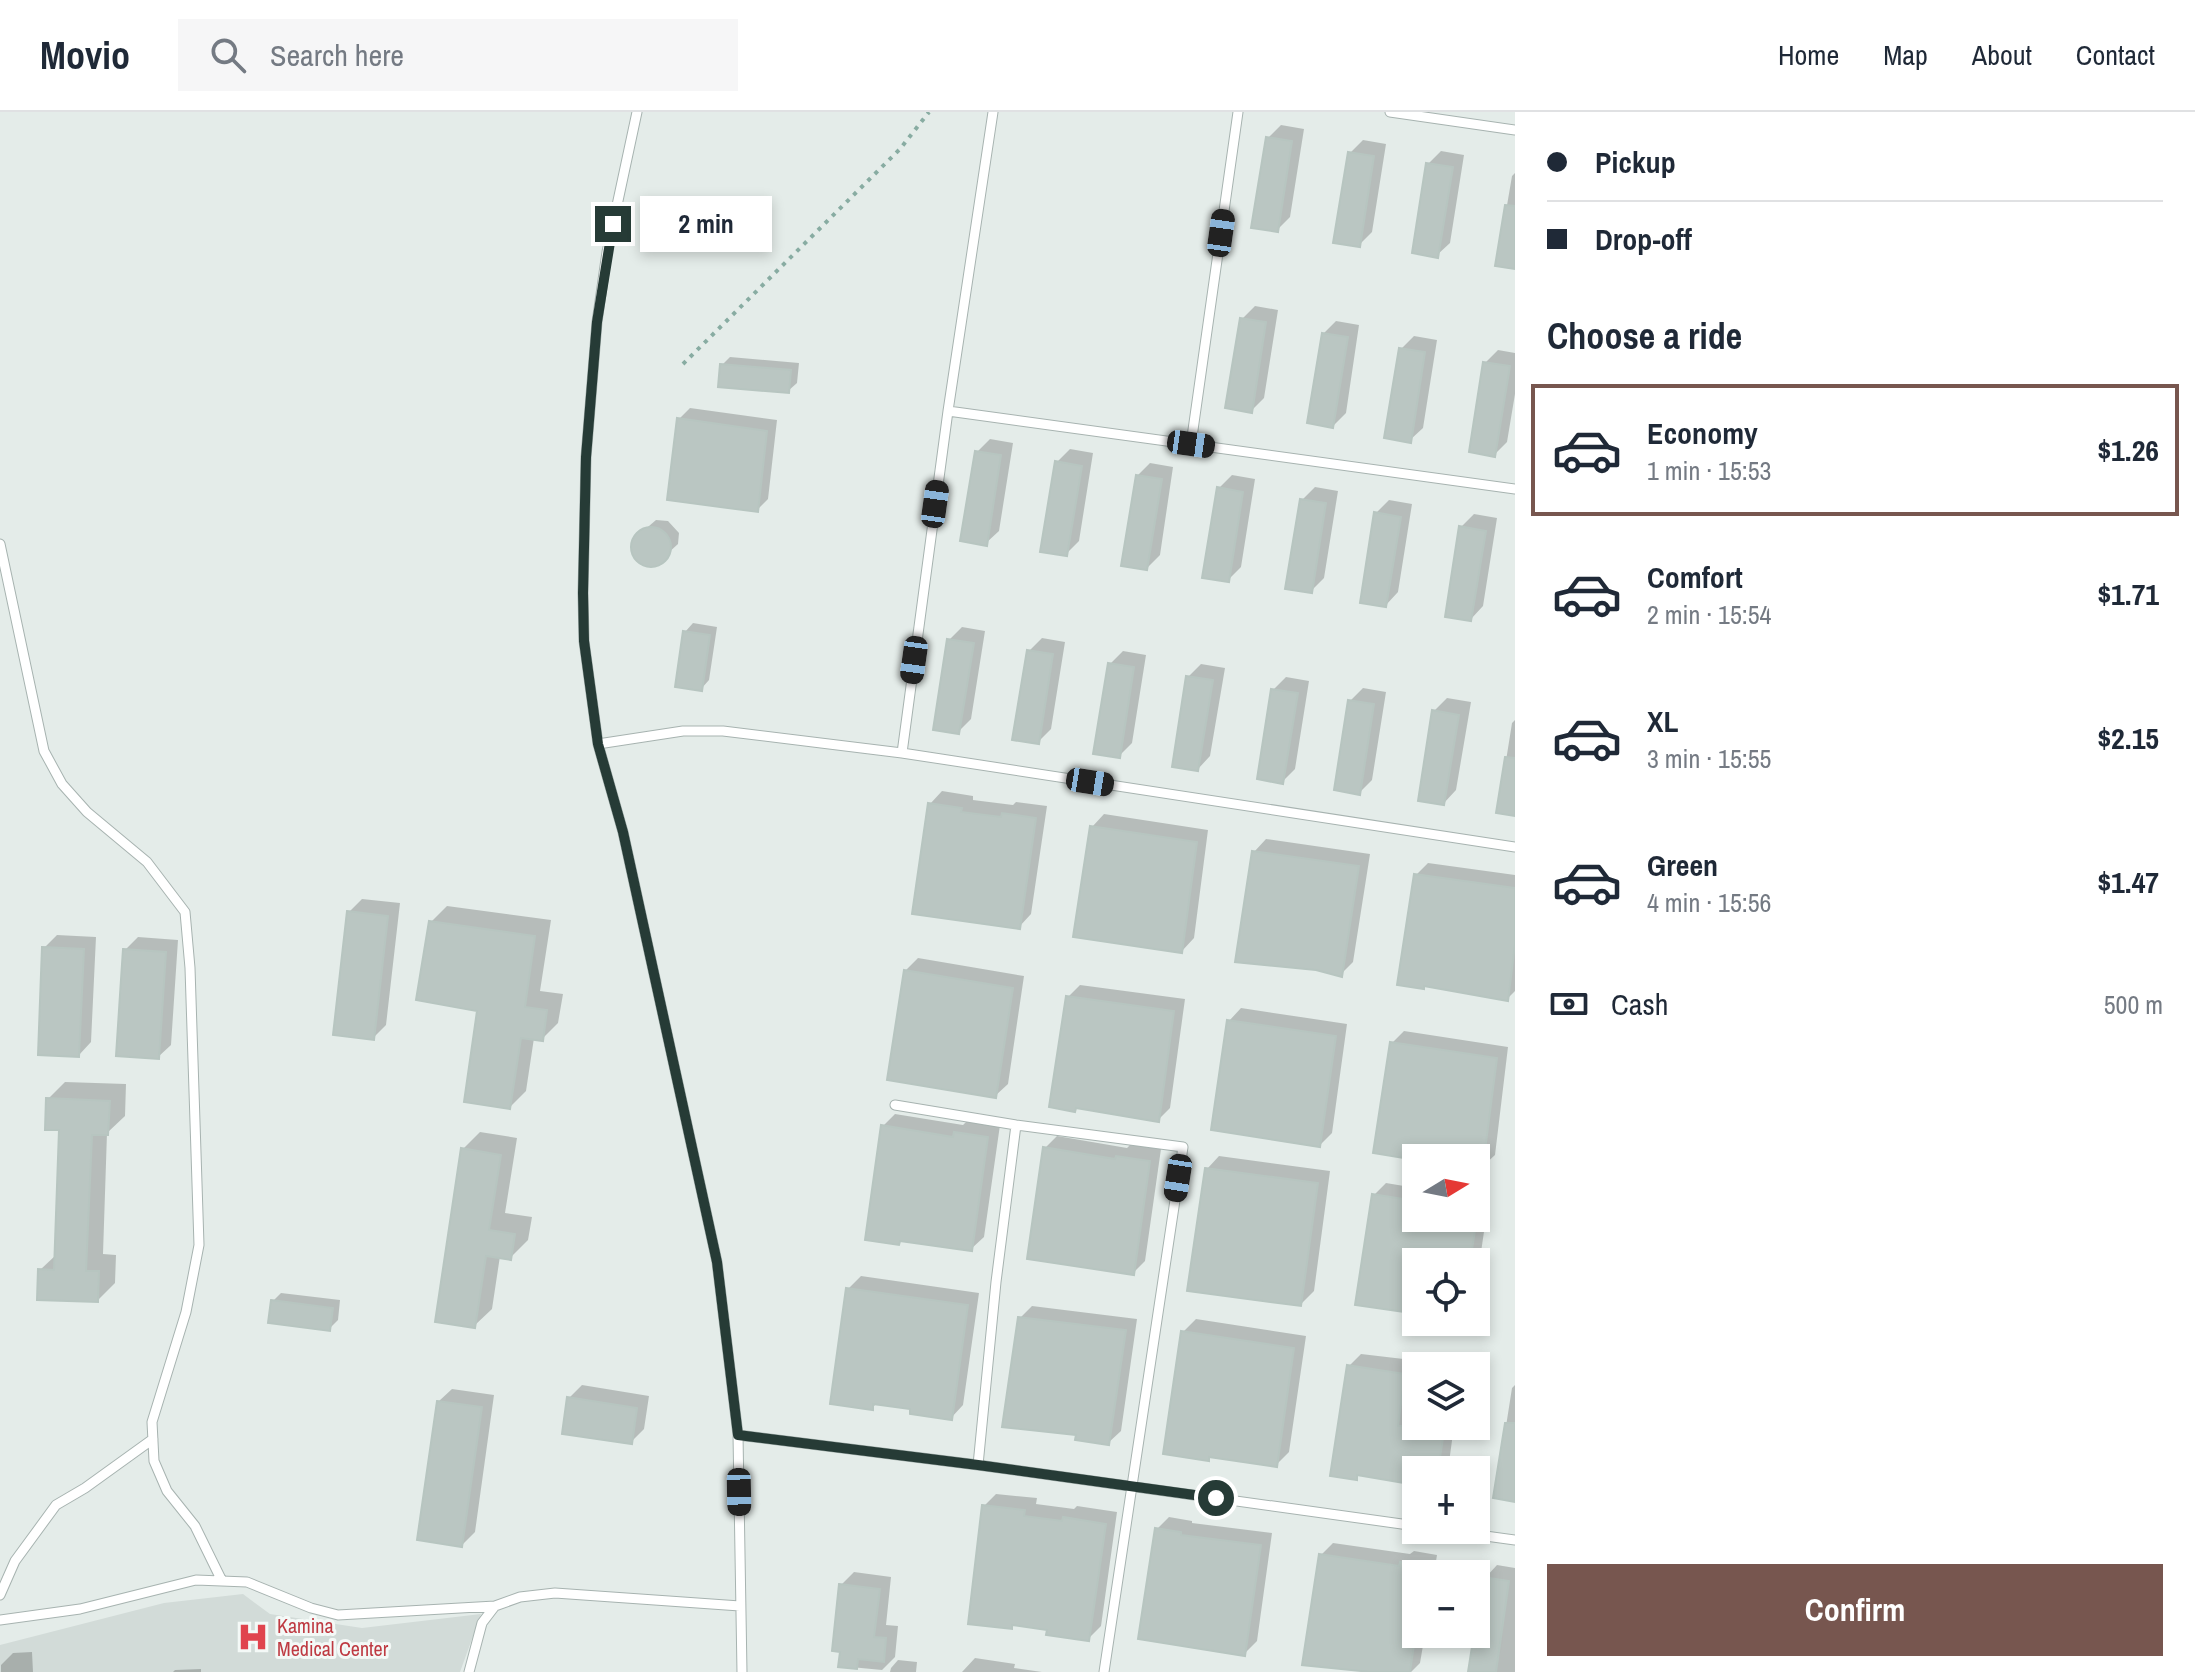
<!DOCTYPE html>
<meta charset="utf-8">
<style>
body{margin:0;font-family:"Archivo Narrow",sans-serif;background:#f6f6f7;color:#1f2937;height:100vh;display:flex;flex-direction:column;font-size:30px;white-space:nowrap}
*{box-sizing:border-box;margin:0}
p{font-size:26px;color:#747a83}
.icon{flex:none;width:44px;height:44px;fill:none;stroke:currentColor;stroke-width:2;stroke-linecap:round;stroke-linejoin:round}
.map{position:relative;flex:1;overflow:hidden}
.details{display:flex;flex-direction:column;background:#fff;width:680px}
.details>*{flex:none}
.guide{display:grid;align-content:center;height:176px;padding:0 32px;background:#fff}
.needle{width:52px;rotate:80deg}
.controls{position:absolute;left:1402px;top:1032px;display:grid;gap:16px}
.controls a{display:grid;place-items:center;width:88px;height:88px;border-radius:0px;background:#fff;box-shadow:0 4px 12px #0003;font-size:40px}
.end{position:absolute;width:36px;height:36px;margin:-18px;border:10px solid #263b36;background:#fff;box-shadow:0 0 0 4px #fff}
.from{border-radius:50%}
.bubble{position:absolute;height:56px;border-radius:0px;background:#fff;box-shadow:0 4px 12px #0003;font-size:26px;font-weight:800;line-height:56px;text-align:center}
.car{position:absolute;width:24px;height:48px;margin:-24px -12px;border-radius:10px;box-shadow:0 0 6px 2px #0007;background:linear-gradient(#222 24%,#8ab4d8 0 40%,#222 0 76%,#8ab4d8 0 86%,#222 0)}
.guide b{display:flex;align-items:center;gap:28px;height:76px;font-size:30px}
.guide b+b{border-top:2px solid #e0e1e3}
.guide i{width:20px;height:20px;background:#1f2937}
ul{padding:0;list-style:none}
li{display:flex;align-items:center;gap:24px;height:132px;margin:0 16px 12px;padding:0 16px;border:4px solid transparent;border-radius:0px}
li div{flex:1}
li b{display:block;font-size:30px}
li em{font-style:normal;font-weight:800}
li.selected{border-color:#77564f}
li>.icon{width:72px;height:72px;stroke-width:1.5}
h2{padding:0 32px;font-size:36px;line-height:96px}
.pay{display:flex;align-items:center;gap:20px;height:88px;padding:0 32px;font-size:30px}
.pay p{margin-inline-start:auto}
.action{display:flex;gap:16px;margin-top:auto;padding:16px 32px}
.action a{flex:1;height:92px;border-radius:0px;background:#77564f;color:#fff;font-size:32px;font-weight:800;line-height:92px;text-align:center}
header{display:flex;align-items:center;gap:48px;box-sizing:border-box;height:112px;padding:0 40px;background:#fff;border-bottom:2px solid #e0e1e3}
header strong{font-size:38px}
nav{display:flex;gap:44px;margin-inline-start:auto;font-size:28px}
.search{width:560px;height:72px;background:#f6f6f7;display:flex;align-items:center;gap:20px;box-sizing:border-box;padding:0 28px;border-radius:0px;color:#747a83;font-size:30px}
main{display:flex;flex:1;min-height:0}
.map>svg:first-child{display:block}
.built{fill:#d2dbd8}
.shadow{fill:#0003}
.building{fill:#bac6c2;stroke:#b7c5c0;stroke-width:2}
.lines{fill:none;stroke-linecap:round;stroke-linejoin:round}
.service-casing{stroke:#a7b3b0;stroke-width:11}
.path{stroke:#88aca2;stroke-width:4;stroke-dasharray:4 6;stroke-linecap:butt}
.service{stroke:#fff;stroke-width:9}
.route{stroke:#263b36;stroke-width:10}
.labels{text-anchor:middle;stroke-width:6;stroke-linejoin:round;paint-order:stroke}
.health-label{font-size:20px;fill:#be3a42;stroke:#f4f9f7;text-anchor:start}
</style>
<header>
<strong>Movio</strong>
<div class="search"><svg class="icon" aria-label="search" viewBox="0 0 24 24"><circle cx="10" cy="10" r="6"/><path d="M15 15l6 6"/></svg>Search here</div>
<nav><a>Home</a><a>Map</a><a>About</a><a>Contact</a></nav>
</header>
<main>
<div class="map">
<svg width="1515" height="1560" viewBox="0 0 1515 1560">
<rect width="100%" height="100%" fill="#e4ece9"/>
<path class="built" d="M 243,1482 L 270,1502 L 362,1516 L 481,1502 L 460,1560 L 0,1560 L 0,1533 L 164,1491 Z"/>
<path class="shadow" d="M 1281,13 L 1304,17 L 1290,105 L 1277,118 L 1268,26 Z
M 1363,28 L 1386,32 L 1372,120 L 1359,133 L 1350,41 Z
M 1441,39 L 1464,43 L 1450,131 L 1437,143 L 1428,52 Z
M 1515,61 L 1515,155 L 1497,152 L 1512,64 Z
M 1255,194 L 1278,198 L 1264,286 L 1251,299 L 1242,207 Z
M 1336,209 L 1359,213 L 1346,301 L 1333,314 L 1323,222 Z
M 1414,224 L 1437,228 L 1423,316 L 1410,328 L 1401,237 Z
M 1498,238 L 1515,241 L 1515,282 L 1507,330 L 1494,343 L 1485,251 Z
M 730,245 L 799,251 L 797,271 L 788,279 L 722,253 Z
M 690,296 L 777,308 L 768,387 L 757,398 L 679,307 Z
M 990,327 L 1013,331 L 999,419 L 986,431 L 977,340 Z
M 1070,337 L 1093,341 L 1079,429 L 1066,442 L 1057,350 Z
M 1150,351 L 1173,355 L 1160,443 L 1147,456 L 1137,364 Z
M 1232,363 L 1255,367 L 1241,455 L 1228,468 L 1219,376 Z
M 1315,375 L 1338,379 L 1324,466 L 1311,479 L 1302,388 Z
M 1389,388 L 1412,392 L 1398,480 L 1386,493 L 1376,401 Z
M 1474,402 L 1497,406 L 1483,494 L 1471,507 L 1461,415 Z
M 656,408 L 668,409 L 679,421 L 678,432 L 655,453 L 644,453 L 634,441 L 635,426 Z
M 693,511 L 717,515 L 709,568 L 701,577 L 685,520 Z
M 962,515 L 985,519 L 971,607 L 958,620 L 949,528 Z
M 1042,526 L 1065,530 L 1051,617 L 1038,630 L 1029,539 Z
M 1123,539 L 1146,543 L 1132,631 L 1119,644 L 1110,552 Z
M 1201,552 L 1225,556 L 1210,644 L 1198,657 L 1188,565 Z
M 1286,565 L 1309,569 L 1295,657 L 1282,670 L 1273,578 Z
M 1363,576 L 1386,580 L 1372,668 L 1359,681 L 1350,589 Z
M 1447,586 L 1471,590 L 1456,678 L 1444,691 L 1434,599 Z
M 1515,608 L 1515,702 L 1498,699 L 1512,611 Z
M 942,679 L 973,684 L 973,688 L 1013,693 L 1016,690 L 1047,694 L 1031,802 L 1019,815 L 930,692 Z
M 1104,702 L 1208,718 L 1194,826 L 1182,839 L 1092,715 Z
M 1266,727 L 1370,742 L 1353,850 L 1341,862 L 1254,740 Z
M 1428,751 L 1515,763 L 1515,879 L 1508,886 L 1416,763 Z
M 362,787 L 400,791 L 386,913 L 373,926 L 349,800 Z
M 447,794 L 551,808 L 540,879 L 563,882 L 558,911 L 542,927 L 534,926 L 526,979 L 510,995 L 480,897 L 431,810 Z
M 57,823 L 96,825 L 91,930 L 79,943 L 44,836 Z
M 138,825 L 178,828 L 171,933 L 158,945 L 125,838 Z
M 918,846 L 1024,864 L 1008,972 L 995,984 L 906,858 Z
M 1080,873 L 1185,887 L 1170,996 L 1158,1008 L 1078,994 L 1075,997 L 1068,885 Z
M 1241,896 L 1347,912 L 1332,1021 L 1320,1033 L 1229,909 Z
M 1404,919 L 1508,935 L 1495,1043 L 1482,1055 L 1476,1054 L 1476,1046 L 1392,931 Z
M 65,970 L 126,972 L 125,1004 L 107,1021 L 103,1142 L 116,1143 L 115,1171 L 98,1188 L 40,1158 L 57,1142 L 61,1017 L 48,987 Z
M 895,1002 L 963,1013 L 968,1008 L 1000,1013 L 984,1125 L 971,1137 L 902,1127 L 898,1131 L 883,1014 Z
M 480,1020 L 517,1026 L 505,1101 L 532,1105 L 528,1128 L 510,1146 L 500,1144 L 492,1197 L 474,1214 L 463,1037 Z
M 1057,1024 L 1127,1036 L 1130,1033 L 1161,1037 L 1145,1149 L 1133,1161 L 1045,1036 Z
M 1219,1044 L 1330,1059 L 1314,1179 L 1301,1192 L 1207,1057 Z
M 1386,1071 L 1416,1076 L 1416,1106 L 1476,1106 L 1476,1084 L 1489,1086 L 1476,1174 L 1476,1150 L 1416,1150 L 1416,1200 L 1358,1191 L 1374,1083 Z
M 861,1164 L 979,1181 L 963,1293 L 951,1306 L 912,1295 L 877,1291 L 872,1296 L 848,1177 Z
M 281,1181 L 340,1188 L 338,1208 L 330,1216 L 273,1189 Z
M 1032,1194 L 1137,1207 L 1121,1319 L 1108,1331 L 1078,1322 L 1020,1206 Z
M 1196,1207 L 1306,1224 L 1289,1340 L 1276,1353 L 1211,1343 L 1208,1347 L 1183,1220 Z
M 1361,1242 L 1463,1254 L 1416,1254 L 1416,1314 L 1454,1314 L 1448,1358 L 1416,1358 L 1416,1371 L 1360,1362 L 1356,1366 L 1349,1254 Z
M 582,1273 L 649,1284 L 644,1317 L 631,1330 L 569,1286 Z
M 1515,1273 L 1515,1386 L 1495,1384 L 1512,1276 Z
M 452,1277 L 494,1283 L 475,1420 L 462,1433 L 439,1289 Z
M 996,1382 L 1037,1386 L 1036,1392 L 1074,1397 L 1077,1394 L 1117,1400 L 1101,1514 L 1088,1527 L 1049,1516 L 1014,1512 L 1011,1515 L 984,1394 Z
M 1169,1405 L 1192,1409 L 1192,1411 L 1272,1421 L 1257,1529 L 1244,1542 L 1157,1417 Z
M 1333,1431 L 1410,1442 L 1414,1439 L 1437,1443 L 1434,1462 L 1416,1462 L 1416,1522 L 1425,1522 L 1420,1551 L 1411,1560 L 1389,1560 L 1321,1443 Z
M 1497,1453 L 1515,1456 L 1515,1560 L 1470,1560 L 1485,1466 Z
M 854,1460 L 891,1465 L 886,1513 L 898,1514 L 895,1545 L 882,1558 L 840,1554 L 841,1473 Z
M 32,1540 L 33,1560 L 1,1560 L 1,1553 L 13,1541 Z
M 975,1546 L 1015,1552 L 1014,1556 L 1042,1560 L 962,1560 Z
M 898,1548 L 917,1550 L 916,1560 L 890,1560 L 891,1556 Z
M 201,1557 L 201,1560 L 173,1560 L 175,1558 Z"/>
<path class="building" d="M 1266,25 L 1292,29 L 1278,120 L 1251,116 Z
M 1348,40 L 1374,44 L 1360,135 L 1333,131 Z
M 1426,51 L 1453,55 L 1438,146 L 1412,141 Z
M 1505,93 L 1515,94 L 1515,157 L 1495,154 Z
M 1240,206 L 1266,210 L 1252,301 L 1225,296 Z
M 1322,221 L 1348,225 L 1333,316 L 1307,311 Z
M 1399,236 L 1425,240 L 1411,331 L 1384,326 Z
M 1483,250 L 1510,254 L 1495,345 L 1469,340 Z
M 720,252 L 791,258 L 789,281 L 718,275 Z
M 677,306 L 767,319 L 758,400 L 667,388 Z
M 975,339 L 1001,343 L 987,434 L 960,429 Z
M 1055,349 L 1082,354 L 1067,444 L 1040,440 Z
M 1136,363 L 1162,367 L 1147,458 L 1121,454 Z
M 1217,375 L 1243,380 L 1229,470 L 1202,466 Z
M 1300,387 L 1326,391 L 1312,481 L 1285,477 Z
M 1374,400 L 1401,405 L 1386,495 L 1360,491 Z
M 1459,414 L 1486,419 L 1471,509 L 1445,505 Z
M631 435a20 20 0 1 1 40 0a20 20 0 1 1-40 0Z
M 683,519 L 710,523 L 702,579 L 675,575 Z
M 947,527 L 974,531 L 959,622 L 933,618 Z
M 1027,538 L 1053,542 L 1039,632 L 1012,628 Z
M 1108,551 L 1134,555 L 1120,646 L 1093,642 Z
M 1186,564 L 1213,568 L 1198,659 L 1172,655 Z
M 1271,577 L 1298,581 L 1283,672 L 1257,667 Z
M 1348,588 L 1374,592 L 1360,683 L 1334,678 Z
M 1432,598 L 1459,603 L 1444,693 L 1418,689 Z
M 1505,645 L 1515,646 L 1515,704 L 1496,701 Z
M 928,691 L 962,696 L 961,700 L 1001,705 L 1002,701 L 1036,706 L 1020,817 L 912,802 Z
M 1090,714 L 1197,730 L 1182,841 L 1073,825 Z
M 1252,739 L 1359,754 L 1342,865 L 1316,858 L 1235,850 Z
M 1414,762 L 1515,776 L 1515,832 L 1508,889 L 1424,874 L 1424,877 L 1397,873 Z
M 347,799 L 388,804 L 374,928 L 333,923 Z
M 429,809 L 535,824 L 525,895 L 547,898 L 543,929 L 521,926 L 510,997 L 464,990 L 477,899 L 416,888 Z
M 42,835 L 84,837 L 79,945 L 38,943 Z
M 123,837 L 166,840 L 159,947 L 116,944 Z
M 904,858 L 1013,876 L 996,986 L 887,968 Z
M 1066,884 L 1174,899 L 1159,1010 L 1076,996 L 1075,1000 L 1049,995 Z
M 1227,908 L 1336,924 L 1320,1035 L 1211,1018 Z
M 1390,930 L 1497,946 L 1484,1046 L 1416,1048 L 1373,1041 Z
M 46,986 L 110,989 L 108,1023 L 92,1023 L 86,1159 L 99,1159 L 98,1190 L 37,1188 L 38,1157 L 54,1158 L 59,1018 L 45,1018 Z
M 881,1013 L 953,1025 L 954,1020 L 988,1025 L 972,1139 L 900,1129 L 899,1133 L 865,1128 Z
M 1043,1035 L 1115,1047 L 1116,1044 L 1150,1049 L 1134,1163 L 1027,1147 Z
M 461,1036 L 501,1043 L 489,1118 L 515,1122 L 511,1148 L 486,1144 L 475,1216 L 435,1210 Z
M 1205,1056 L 1318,1071 L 1301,1194 L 1187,1179 Z
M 1372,1082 L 1416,1089 L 1416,1106 L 1477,1106 L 1470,1150 L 1416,1150 L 1412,1201 L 1355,1193 Z
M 846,1176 L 968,1193 L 952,1308 L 910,1302 L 910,1297 L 873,1292 L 873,1298 L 830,1292 Z
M 271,1188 L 333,1196 L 330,1219 L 268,1211 Z
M 1018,1205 L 1126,1218 L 1109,1333 L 1075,1328 L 1076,1323 L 1002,1315 Z
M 1181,1219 L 1294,1236 L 1277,1355 L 1209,1345 L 1209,1349 L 1163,1342 Z
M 1347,1253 L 1405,1262 L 1398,1314 L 1445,1314 L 1438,1358 L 1416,1358 L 1416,1373 L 1357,1363 L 1357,1368 L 1330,1364 Z
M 567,1285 L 637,1296 L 632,1332 L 562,1322 Z
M 437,1289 L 482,1295 L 462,1435 L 417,1428 Z
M 1505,1311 L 1515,1311 L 1515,1390 L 1493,1386 Z
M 982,1393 L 1025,1398 L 1024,1404 L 1062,1409 L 1063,1405 L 1106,1412 L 1089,1529 L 1046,1523 L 1047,1518 L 1012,1513 L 1012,1517 L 968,1512 Z
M 1155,1416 L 1181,1420 L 1181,1423 L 1261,1433 L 1245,1544 L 1138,1527 Z
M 1319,1442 L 1399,1454 L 1400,1450 L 1416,1453 L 1416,1519 L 1410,1560 L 1371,1560 L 1302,1553 Z
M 1483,1465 L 1509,1469 L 1496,1560 L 1468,1560 Z
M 839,1472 L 880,1477 L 874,1525 L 886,1526 L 884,1550 L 858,1547 L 857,1557 L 838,1555 L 840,1540 L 832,1539 Z"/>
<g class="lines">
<defs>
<path id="service" d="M 637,0 L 607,140 L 597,210 L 586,345 L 583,481 L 584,529 L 598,632 L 623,720 L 717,1150 L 738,1323 L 742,1560
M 1390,0 L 1515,18
M 948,299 L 1515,377
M 1191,332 L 1238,0
M 0,432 L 44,639 L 62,672 L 87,700 L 147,750 L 185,800 L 190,856 L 199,1133 L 186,1200 L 152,1310 L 154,1349 L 167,1379 L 195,1414 L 221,1467
M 598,632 L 683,619 L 723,619 L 902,641 L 1515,735
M 902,641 L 948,299 L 993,0
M 895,993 L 1016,1013 L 1183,1035 L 1104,1560
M 738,1323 L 978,1353 L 1416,1414
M 978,1353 L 996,1170 L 1016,1013
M 1442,1418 L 1515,1428
M 0,1483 L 15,1449 L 56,1393 L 85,1376 L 153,1327
M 0,1508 L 80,1497 L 196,1468 L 247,1470 L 311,1496 L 338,1503 L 495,1494 L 520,1485 L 555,1481 L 740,1494
M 469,1560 L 482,1511 L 495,1494"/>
</defs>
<use href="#service" class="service-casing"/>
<path class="path" d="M 683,252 L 900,37 L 929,0"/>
<use href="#service" class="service"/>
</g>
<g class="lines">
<path class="route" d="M 613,112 L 597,210 L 586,345 L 583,481 L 584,529 L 598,632 L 623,720 L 717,1150 L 738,1323 L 978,1353 L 1216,1386"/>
</g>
<defs>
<symbol id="hospital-bare" viewBox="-9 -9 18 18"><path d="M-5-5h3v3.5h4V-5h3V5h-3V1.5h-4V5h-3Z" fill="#e0444e" stroke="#f4f9f7" stroke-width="2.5" paint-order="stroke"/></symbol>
</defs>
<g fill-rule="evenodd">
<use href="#hospital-bare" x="231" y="1503" width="44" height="44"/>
</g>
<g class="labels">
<g class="health-label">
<text x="277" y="1521">Kamina<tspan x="277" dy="23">Medical Center</tspan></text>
</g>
</g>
</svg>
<div class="controls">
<a><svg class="needle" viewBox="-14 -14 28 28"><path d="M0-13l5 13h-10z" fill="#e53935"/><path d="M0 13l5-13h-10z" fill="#747a83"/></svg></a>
<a><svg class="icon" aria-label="locate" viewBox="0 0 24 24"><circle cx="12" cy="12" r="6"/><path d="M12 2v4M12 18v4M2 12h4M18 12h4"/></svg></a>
<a><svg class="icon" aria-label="layers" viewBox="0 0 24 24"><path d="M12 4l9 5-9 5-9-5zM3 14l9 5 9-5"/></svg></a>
<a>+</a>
<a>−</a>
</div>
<i class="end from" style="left:1216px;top:1386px"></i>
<i class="end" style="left:613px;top:112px"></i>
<div class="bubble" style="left:640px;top:84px;width:132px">2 min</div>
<i class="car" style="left:1221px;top:121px;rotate:8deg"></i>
<i class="car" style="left:1191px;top:332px;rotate:98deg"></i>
<i class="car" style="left:935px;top:392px;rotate:8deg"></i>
<i class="car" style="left:914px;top:548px;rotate:188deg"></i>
<i class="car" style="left:1090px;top:670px;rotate:99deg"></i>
<i class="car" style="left:1178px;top:1066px;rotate:189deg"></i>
<i class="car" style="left:739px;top:1380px;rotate:179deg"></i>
</div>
<section class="details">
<div class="guide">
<b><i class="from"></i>Pickup</b>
<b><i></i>Drop-off</b>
</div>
<h2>Choose a ride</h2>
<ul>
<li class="selected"><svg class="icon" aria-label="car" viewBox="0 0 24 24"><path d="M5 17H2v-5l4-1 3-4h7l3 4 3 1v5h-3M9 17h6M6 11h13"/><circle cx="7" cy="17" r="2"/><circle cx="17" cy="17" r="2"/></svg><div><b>Economy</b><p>1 min · 15:53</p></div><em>$1.26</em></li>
<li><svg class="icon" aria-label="car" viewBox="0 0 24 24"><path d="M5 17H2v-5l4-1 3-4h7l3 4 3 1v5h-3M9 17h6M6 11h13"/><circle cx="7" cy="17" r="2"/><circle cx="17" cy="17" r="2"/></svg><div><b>Comfort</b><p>2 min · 15:54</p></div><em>$1.71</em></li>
<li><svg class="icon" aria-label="car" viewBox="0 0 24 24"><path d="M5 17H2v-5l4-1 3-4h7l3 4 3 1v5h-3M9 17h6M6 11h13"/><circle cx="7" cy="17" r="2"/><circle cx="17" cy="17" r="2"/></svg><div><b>XL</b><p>3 min · 15:55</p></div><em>$2.15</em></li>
<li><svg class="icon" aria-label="car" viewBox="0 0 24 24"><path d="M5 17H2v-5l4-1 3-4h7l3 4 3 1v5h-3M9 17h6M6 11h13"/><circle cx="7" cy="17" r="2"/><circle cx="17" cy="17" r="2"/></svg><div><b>Green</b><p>4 min · 15:56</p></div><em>$1.47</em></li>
</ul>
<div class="pay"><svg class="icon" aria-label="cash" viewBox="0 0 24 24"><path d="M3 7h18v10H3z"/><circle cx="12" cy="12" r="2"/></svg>Cash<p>500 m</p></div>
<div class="action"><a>Confirm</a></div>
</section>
</main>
